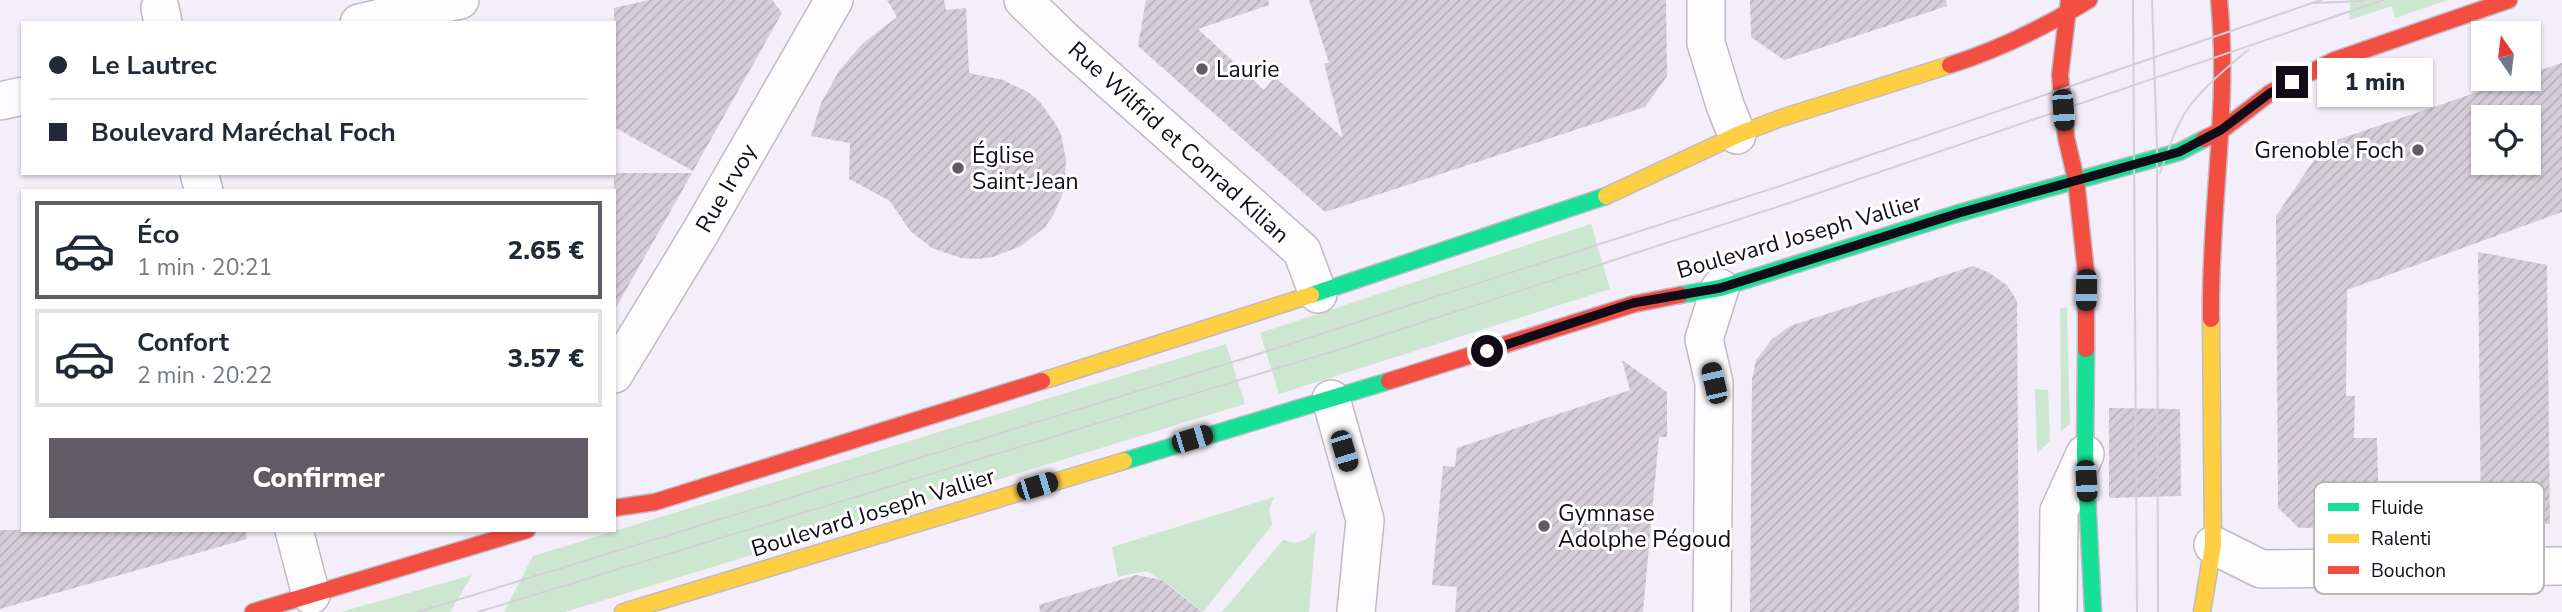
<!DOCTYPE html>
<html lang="fr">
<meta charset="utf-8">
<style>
body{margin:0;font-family:"Nunito Sans",sans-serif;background:#f6f6f7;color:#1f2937;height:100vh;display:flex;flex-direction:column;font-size:26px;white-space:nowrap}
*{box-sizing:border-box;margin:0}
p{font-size:23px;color:#747a83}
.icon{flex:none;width:38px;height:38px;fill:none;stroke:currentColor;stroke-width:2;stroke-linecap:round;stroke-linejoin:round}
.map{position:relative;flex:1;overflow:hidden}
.side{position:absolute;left:21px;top:189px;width:595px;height:343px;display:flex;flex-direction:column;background:#fff;border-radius:0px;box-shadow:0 2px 5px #0004}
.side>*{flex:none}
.hud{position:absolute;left:21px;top:21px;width:595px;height:154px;border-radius:0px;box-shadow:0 2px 5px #0004;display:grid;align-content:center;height:154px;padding:0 28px;background:#fff}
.needle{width:46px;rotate:346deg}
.fabs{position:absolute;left:2471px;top:21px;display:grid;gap:14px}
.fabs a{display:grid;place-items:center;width:70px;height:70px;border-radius:0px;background:#fff;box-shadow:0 2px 5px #0004;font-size:35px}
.end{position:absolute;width:32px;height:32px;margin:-16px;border:9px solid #110c17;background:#fff;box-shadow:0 0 0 4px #fff}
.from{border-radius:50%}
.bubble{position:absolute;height:49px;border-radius:0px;background:#fff;box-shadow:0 2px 5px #0004;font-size:23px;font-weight:800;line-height:49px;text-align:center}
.car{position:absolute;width:21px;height:42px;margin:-21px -10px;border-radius:9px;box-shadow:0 0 5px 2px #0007;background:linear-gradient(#222 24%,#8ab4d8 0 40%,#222 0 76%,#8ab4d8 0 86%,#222 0)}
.hud b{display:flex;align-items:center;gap:24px;height:66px;font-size:26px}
.hud b+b{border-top:2px solid #e0e1e3}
.hud i{width:18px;height:18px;background:#1f2937}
ul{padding:12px 0 0;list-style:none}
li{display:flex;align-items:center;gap:21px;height:98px;margin:0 14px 10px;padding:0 14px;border:4px solid #e0e1e3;border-radius:0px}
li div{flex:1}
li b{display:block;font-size:26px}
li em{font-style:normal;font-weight:800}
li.selected{border-color:#605b66}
li>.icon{width:63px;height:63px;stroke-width:1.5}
.action{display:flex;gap:14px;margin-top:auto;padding:14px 28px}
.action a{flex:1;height:80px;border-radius:0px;background:#605b66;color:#fff;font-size:28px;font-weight:800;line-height:80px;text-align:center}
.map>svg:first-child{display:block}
.grass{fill:#cde6d0}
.building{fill:url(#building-hatch);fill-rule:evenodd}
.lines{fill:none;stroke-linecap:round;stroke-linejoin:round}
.street-casing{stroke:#c0bac6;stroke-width:40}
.fast-casing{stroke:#c0bac6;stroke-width:19}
.slow-casing{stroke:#c0bac6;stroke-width:19}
.jam-casing{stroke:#c0bac6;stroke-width:19}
.street{stroke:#fdfcfe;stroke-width:37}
.fast{stroke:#16e098;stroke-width:16}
.slow{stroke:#ffcf43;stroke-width:16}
.jam{stroke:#f24e42;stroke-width:16}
.tram{stroke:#d2d0d4;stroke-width:2}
.route{stroke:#110c17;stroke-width:9}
.poi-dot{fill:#605b66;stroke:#fff;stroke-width:2.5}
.labels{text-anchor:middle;stroke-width:6;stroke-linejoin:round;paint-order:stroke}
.poi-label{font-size:23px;fill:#110c17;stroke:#fff;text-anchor:start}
.street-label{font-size:23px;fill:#110c17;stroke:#fff}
.key{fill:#fff;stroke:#b8b6b9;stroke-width:2}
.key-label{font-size:19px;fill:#110c17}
</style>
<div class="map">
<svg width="2562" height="612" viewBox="0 0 2562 612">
<defs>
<pattern id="building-hatch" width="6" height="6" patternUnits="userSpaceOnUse" patternTransform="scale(1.75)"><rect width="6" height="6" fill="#d5ced9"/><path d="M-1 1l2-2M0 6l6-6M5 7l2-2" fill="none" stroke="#b6b0ba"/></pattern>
</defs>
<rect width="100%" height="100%" fill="#f3eef9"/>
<path class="grass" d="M 2350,0 L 2448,0 L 2395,18 L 2392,6 L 2349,20 Z
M 1591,224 L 1610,289 L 1279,394 L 1260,333 Z
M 2067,307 L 2070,424 L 2061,431 L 2060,309 Z
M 1226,344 L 1245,404 L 565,612 L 504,612 L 533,556 Z
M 2035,389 L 2048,390 L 2050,441 L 2037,453 Z
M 1274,497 L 1269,509 L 1272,525 L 1203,612 L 1167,583 L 1146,571 L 1118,577 L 1112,547 Z
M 1316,530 L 1309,612 L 1222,612 L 1283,540 C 1300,545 1305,542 1316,530 Z
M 472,575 L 450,612 L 341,612 Z"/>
<path class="building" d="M 649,0 L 772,0 L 782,13 L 693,171 L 614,127 L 614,8 Z
M 887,0 L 944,0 L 946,10 L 966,8 L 969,73 L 1003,80 L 1028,92 L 1039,101 L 1055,123 L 1061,134 L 1066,160 L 1064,190 L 1054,214 L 1045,227 L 1021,246 L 993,257 L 977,259 L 961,258 L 932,248 L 910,231 L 890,201 L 849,179 L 850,143 L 811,136 L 821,103 L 839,71 L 862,44 L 897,17 Z
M 1146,0 L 1268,0 L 1269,5 L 1198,29 L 1264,90 L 1275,77 L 1343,138 L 1324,63 L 1329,63 L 1309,0 L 1666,0 L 1667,76 L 1645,107 L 1325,212 L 1138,46 Z
M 1750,0 L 1946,0 L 1947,6 L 1784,60 L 1751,37 Z
M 2562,63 L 2562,212 L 2347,290 L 2346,396 L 2355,396 L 2354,438 L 2377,438 L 2379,526 L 2299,528 L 2278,508 L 2276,216 L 2325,144 L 2516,79 L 2529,79 L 2529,74 ZM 2483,117 L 2529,117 L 2529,163 L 2483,163 Z
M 614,173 L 692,173 L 614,311 Z
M 2478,252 L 2547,265 L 2550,524 L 2481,525 Z
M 1973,266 L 1988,272 L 2007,285 L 2017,301 L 2019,612 L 1750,612 L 1752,380 L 1756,360 L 1772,339 L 1790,326 Z
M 1622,360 L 1667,392 L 1667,437 L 1659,437 L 1643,612 L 1455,612 L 1457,587 L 1432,585 L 1443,466 L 1455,467 L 1457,448 L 1630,390 Z
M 2109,408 L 2180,409 L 2181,496 L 2109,498 Z
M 0,530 L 246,530 L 247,539 L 0,609 Z
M 1136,575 L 1162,580 L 1202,612 L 1040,612 L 1039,605 Z"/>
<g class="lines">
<defs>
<path id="street" d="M 1023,0 L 1063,39 L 1302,251 L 1318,294
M 1706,0 L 1706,43 L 1725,105 L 1737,135
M 160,8 L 163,23
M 359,23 L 460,0
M 0,101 L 23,96
M 199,173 L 204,191
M 614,374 L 700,233 L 834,0
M 1331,399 L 1365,520 L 1356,612
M 294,530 L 311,595
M 2213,545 L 2261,569 L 2562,566
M 1712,612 L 1714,383 L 1704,339 L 1720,288
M 2058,612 L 2059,511 L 2085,454"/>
<path id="fast" d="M 1311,295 L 1606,196
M 1680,295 L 1720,288 L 1959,213 L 2179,152 L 2204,139
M 2086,349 L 2085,454 L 2093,612
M 1124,461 L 1389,381"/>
<path id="slow" d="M 1606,196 L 1737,135 L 1781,118 L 1950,65
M 1042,381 L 1311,295
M 623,612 L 1124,461
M 2202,612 L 2213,545 L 2211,319"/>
<path id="jam" d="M 2069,0 L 2060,75 L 2066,137 L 2076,180 L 2086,273 L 2086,349
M 1950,65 C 2000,49 2045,27 2089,0
M 2204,139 L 2222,130 L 2270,93 L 2335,60 L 2509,0
M 2211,319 C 2209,212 2230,107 2219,0
M 1389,381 L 1634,304 L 1680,295
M 614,508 L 655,502 L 1042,381
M 253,612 L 527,530"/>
</defs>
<use href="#street" class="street-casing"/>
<use href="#fast" class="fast-casing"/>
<use href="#slow" class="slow-casing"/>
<use href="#jam" class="jam-casing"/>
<use href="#street" class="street"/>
<use href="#fast" class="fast"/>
<use href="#slow" class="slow"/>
<use href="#jam" class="jam"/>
<path class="tram" d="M 2133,0 L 2137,612
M 2152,0 L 2157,148 L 2158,612
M 2314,3 L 2363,1
M 2160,173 C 2169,149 2176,123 2192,103 C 2208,83 2228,67 2248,50
M 418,612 L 1252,356 L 1783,185 L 2321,0
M 478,612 L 1344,348 L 1789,203 L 2383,0"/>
</g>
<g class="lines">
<path class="route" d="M 1487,351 L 1633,303 L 1720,288 L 1959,213 L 2179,152 L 2221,130 L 2270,93 L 2292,82"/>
</g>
<g class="poi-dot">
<circle cx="1202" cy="69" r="7"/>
<circle cx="2418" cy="150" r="7"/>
<circle cx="958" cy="168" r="7"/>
<circle cx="1544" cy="526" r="7"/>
</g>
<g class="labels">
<g class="poi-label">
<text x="1216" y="77">Laurie</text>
<text x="2404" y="158" text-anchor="end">Grenoble Foch</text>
<text x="972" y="163">Église<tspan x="972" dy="26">Saint-Jean</tspan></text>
<text x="1558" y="521">Gymnase<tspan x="1558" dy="26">Adolphe Pégoud</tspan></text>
</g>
<g class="street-label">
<text transform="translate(1179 142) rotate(42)" y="8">Rue Wilfrid et Conrad Kilian</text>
<text transform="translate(726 188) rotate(-60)" y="8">Rue Irvoy</text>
<text transform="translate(1799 236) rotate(-16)" y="8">Boulevard Joseph Vallier</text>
<text transform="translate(873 512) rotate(-17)" y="8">Boulevard Joseph Vallier</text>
</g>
</g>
<rect x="2314" y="482" width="230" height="112" rx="10" class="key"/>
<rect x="2328" y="503" width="31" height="8" fill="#16e098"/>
<rect x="2328" y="534" width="31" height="9" fill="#ffcf43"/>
<rect x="2328" y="566" width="31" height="8" fill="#f24e42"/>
<g class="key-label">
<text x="2371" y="514">Fluide</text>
<text x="2371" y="545">Ralenti</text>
<text x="2371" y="577">Bouchon</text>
</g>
</svg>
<div class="fabs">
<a><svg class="needle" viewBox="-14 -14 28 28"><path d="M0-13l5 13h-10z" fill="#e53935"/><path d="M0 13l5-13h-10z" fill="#747a83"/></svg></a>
<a><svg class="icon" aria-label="locate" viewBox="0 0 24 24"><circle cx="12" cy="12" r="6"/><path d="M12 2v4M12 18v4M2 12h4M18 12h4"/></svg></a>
</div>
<i class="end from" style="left:1487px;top:351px"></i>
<i class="end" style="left:2292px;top:82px"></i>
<div class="bubble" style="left:2317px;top:58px;width:116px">1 min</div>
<i class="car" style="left:2063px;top:110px;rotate:176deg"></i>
<i class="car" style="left:2086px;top:290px;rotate:181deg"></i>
<i class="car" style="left:1714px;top:383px;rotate:347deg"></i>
<i class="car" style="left:1192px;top:439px;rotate:73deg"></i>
<i class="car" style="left:1344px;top:451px;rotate:163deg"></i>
<i class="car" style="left:2086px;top:481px;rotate:177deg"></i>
<i class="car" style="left:1037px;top:486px;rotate:73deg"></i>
<div class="hud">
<b><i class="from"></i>Le Lautrec</b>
<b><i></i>Boulevard Maréchal Foch</b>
</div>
<section class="side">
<ul>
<li class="selected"><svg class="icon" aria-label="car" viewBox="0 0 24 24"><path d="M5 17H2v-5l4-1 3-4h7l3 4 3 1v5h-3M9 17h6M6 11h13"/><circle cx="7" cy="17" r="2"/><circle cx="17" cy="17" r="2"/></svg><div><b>Éco</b><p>1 min · 20:21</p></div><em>2.65 €</em></li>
<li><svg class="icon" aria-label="car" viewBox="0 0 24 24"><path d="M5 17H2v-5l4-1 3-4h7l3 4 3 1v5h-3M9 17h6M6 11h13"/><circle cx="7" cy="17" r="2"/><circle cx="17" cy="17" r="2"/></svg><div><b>Confort</b><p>2 min · 20:22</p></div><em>3.57 €</em></li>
</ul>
<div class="action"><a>Confirmer</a></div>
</section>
</div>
